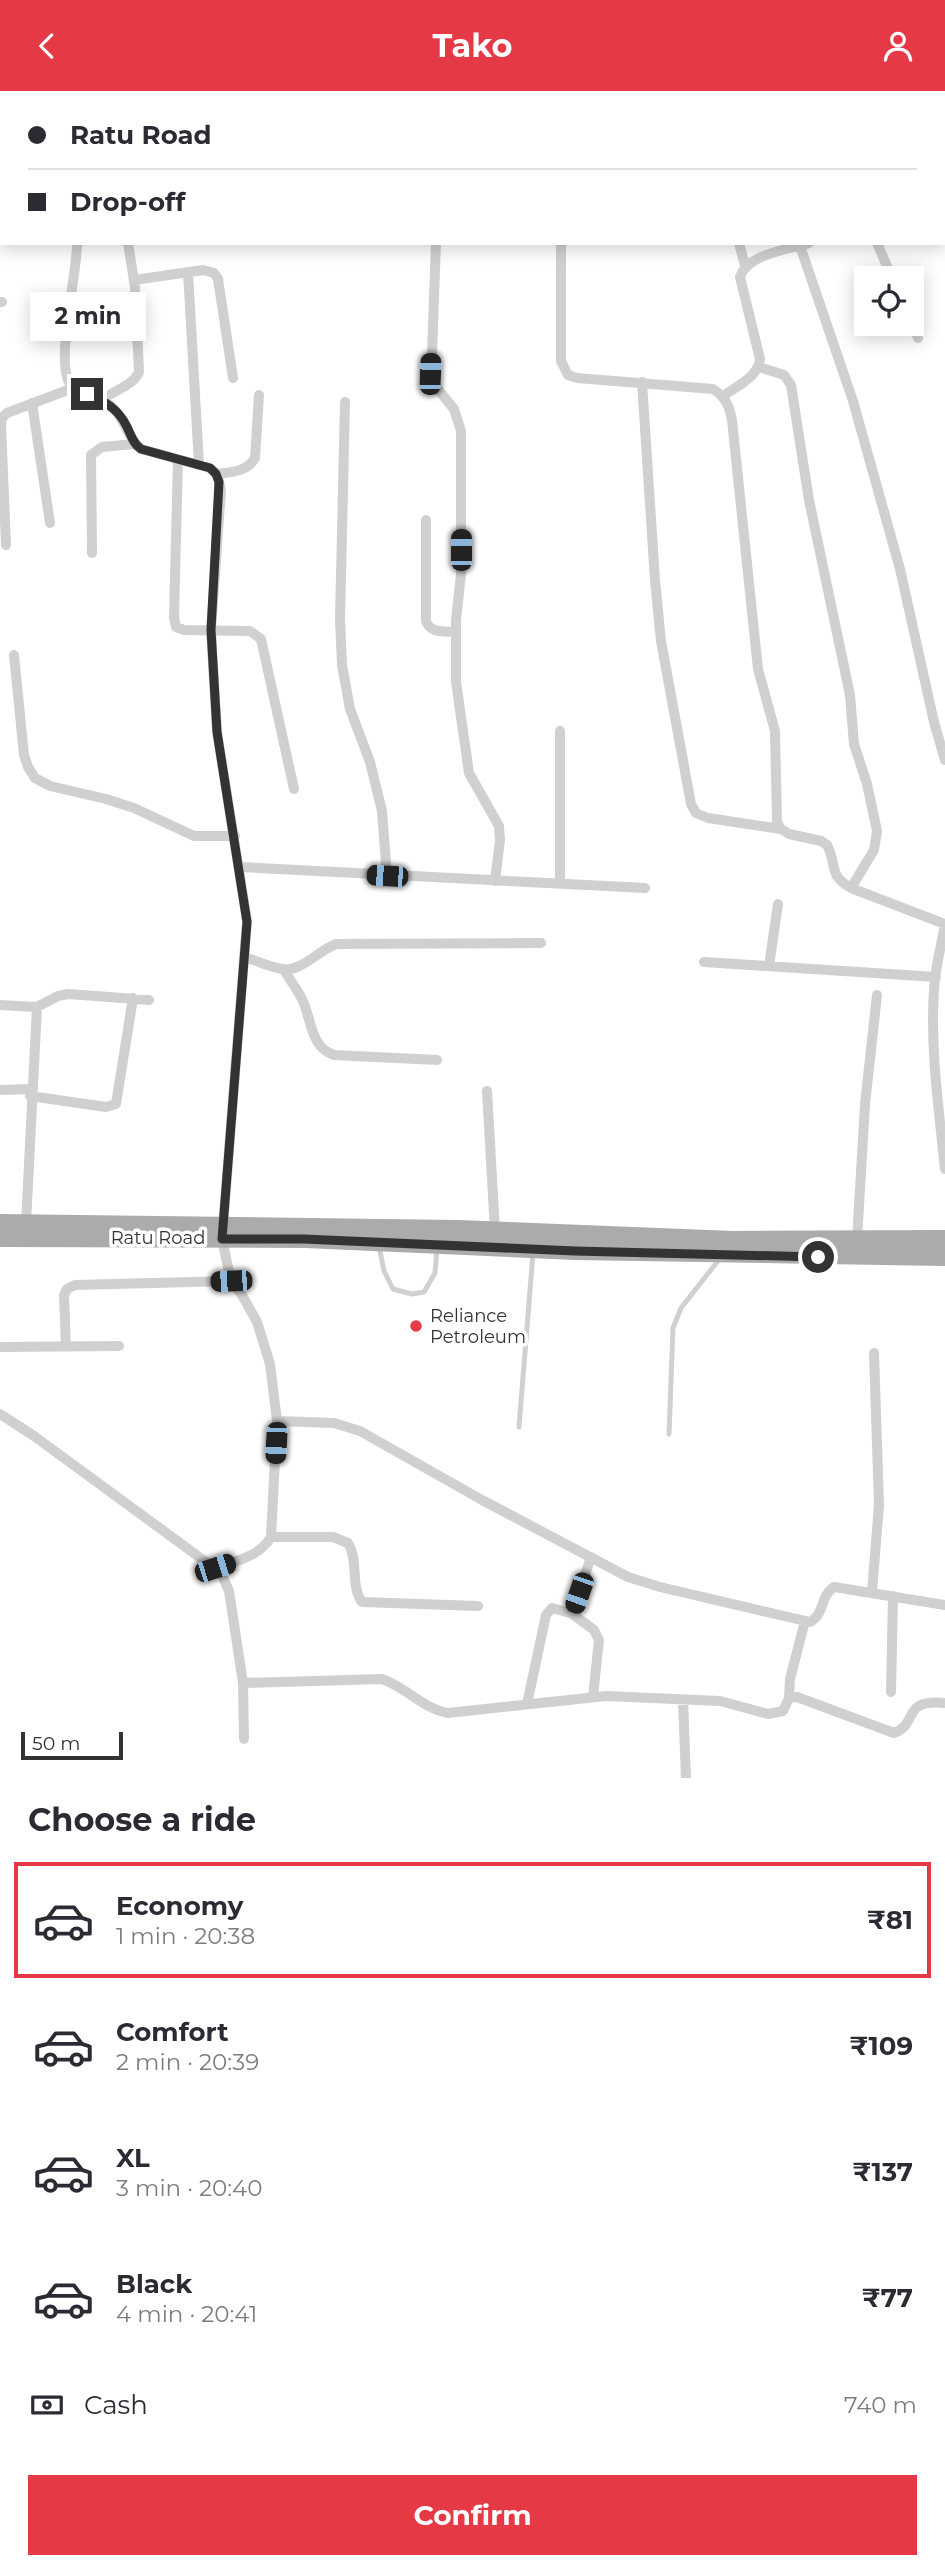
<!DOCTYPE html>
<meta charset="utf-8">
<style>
body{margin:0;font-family:Montserrat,sans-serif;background:#f7f7f7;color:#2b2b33;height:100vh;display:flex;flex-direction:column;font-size:26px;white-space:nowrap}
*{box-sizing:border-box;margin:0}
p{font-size:23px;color:#7c7c81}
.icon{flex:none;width:38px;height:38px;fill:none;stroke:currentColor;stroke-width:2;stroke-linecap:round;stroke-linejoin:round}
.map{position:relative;height:1687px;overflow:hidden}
.side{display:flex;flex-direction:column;background:#fff;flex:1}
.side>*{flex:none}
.top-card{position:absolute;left:0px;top:0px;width:945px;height:154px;box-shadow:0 4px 18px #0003;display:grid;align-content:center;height:154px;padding:0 28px;background:#fff}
.controls{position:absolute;left:854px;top:175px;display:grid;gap:14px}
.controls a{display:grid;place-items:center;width:70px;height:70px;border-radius:0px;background:#fff;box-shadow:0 4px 18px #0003;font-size:35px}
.scale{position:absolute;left:21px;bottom:18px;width:102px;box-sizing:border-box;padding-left:7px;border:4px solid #333;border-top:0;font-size:19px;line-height:24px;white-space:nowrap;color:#333;-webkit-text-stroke:5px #fff;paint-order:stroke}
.end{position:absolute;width:32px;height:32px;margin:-16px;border:9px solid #333;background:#fff;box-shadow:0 0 0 4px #fff}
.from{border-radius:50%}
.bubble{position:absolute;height:49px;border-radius:0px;background:#fff;box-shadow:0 4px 18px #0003;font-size:23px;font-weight:700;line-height:49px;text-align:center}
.car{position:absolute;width:21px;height:42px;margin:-21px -10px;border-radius:9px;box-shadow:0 0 5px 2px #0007;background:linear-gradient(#222 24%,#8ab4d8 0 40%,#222 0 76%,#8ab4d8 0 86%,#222 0)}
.top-card b{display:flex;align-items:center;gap:24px;height:66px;font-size:26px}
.top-card b+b{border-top:2px solid #e1e1e2}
.top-card i{width:18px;height:18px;background:#2b2b33}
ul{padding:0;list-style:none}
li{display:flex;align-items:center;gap:21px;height:116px;margin:0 14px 10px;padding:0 14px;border:4px solid transparent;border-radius:0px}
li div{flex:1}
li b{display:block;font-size:26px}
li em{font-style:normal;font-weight:700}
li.selected{border-color:#e63946}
li>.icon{width:63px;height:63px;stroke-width:1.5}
h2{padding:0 28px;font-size:32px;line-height:84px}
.pay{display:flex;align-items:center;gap:18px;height:77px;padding:0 28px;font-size:26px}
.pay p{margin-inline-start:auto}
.primary-button{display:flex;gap:14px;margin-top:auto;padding:14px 28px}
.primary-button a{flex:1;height:80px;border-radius:0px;background:#e63946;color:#fff;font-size:28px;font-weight:700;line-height:80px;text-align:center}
header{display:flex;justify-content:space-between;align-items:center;height:91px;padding:0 28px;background:#e63946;color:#fff;font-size:32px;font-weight:700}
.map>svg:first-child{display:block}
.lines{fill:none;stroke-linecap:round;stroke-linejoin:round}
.service{stroke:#d0d0d0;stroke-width:5}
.minor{stroke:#d0d0d0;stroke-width:10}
.primary{stroke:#ababab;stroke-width:18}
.route{stroke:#333;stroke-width:9}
.poi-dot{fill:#e63946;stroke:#fff;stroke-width:2.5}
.labels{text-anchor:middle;stroke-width:7;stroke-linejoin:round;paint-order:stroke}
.street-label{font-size:18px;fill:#333;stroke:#fff}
.poi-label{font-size:18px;fill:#333;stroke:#fff;text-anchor:start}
</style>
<header><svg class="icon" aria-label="back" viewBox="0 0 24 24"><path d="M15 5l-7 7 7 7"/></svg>Tako<svg class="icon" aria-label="person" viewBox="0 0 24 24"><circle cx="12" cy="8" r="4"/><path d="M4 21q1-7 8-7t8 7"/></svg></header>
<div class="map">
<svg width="945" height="1687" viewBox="0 0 945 1687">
<rect width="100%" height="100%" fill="#fff"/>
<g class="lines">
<path class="service" d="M 379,1155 L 384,1180 L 393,1198 L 412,1203 L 424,1201 L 435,1182 L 437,1158
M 519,1336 L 533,1162
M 669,1343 L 673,1237 L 681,1217 L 721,1166"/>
<path class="minor" d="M 0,77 L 2,77
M 943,107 L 945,110
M 0,143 L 2,143
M 77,152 C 78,181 53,277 72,296 C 81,306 100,305 111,315 C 125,327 127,347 141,358 L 210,377 L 217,383 L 221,399 L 211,539 L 217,641 L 247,830 L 222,1148 L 231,1190 L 242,1204 L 257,1231 L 270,1273 L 277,1330 L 271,1446 C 259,1466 236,1470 215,1477
M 436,152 L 431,290 L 454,318 L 461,340 L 461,483 L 456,529 L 456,591 L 469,682 L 499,735 L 500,749 L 495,790
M 561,152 L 561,270 L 568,284 L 577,287 L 713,298 C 726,307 729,314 732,329 L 758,578 L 775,640 L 777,731 L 781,738 L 789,743 L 821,750 L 827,754 C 838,775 827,783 851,797 L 945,833
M 739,152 L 745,175
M 799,152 L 853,310 L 900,478 L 934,631 L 945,669
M 877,152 L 892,187
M 188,181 L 199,374
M 134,189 L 203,179 L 214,182 L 218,188 L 233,287
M 0,211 L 2,211
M 912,232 L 918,247
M 759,276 L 784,284 L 791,294 L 809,409 L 850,604 L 854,653 L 867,693 L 877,740 L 874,759 L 851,797
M 642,291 L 655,489 L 661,550 L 691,713 L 696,722 L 708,727 L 781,738
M 723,305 C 737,295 758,286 760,268 L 740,186 C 748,162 788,159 809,152
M 102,309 C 114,299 133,295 139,281 L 135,196 L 128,152
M 345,311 L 340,528 L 342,574 L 350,618 L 370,671 L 382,720 L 387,785
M 32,312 L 50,432
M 178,368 L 174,526 L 176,536 L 184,539 L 250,540 L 261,548 L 294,698
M 217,383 C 231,381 247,381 255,367 L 259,304
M 426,429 L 426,530 C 431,543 444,540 456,541
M 6,454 L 1,334 L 2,327 L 7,322 L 73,297
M 92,462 L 91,364 L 102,356 L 134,353
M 14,564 L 24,664 L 28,676 L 35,687 L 50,695 L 106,708 L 134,717 L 194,745 L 235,745
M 560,640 L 560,793
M 240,776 L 645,797
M 945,834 C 941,856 935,877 934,899 C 930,958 939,1019 945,1078
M 245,866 C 257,870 269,876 282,878 C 300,882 319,859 336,853 L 541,852
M 704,871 L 936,886
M 769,875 L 778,813
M 284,879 C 290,889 297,898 302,908 C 312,929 310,956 334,964 L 437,969
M 0,914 L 37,916 L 58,905 L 68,903 L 149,909
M 0,999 L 31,998
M 487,1000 L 495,1140
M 30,1005 L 106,1016 L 116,1013 L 133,907
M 26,1132 L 37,916
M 857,1149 L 865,1013 L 877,904
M 0,1256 L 119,1255
M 66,1256 L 64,1204 L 67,1198 L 75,1194 L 231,1190
M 0,1323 L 34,1345 L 221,1482 L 229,1500 L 243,1592 L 244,1648
M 277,1330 L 334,1332 L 360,1340 L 482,1409 L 628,1486 L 660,1496 L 810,1531 C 825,1523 820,1505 834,1496 L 945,1514
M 271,1446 L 333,1446 L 348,1452 C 359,1470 350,1495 362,1511 L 478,1515
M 872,1501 L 879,1414 L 874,1262
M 571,1522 L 594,1539 L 599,1549 L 593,1606
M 243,1592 L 382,1588 C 406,1596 423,1618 448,1622 L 606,1605 L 720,1610 L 768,1623 L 783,1620 L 789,1607 L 797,1606 L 894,1642 C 920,1632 900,1608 945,1612
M 891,1601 L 893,1505
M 789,1607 L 790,1588 L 805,1530
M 683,1609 L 686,1687
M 527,1613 L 546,1524 L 552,1517 L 570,1522 L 573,1520 L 591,1466"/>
<path class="primary" d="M 0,1132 L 458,1138 L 733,1149 L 945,1148
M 0,1147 L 305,1148 L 575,1160 L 945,1166"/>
</g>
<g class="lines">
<path class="route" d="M 87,303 C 104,309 118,318 126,334 C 131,343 132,352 141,358 L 210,377 L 216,383 L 219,391 L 211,539 L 217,641 L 247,831 L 222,1148 L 304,1148 L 575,1160 L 818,1166"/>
</g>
<circle class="poi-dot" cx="416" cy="1235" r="7"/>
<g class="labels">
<g class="street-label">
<text x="158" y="1153">Ratu Road</text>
</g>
<g class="poi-label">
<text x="430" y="1231">Reliance<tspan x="430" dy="21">Petroleum</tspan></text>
</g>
</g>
</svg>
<div class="controls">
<a><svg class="icon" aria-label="locate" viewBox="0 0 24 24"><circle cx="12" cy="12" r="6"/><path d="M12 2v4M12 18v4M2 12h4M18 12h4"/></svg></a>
</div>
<div class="scale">50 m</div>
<i class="end from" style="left:818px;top:1166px"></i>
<i class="end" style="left:87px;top:303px"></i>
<div class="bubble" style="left:30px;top:201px;width:116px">2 min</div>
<i class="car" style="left:430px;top:283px;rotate:2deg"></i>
<i class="car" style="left:461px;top:459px;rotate:0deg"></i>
<i class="car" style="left:387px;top:785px;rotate:273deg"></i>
<i class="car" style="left:231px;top:1190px;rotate:268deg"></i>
<i class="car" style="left:276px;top:1352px;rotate:183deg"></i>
<i class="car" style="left:215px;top:1477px;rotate:72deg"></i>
<i class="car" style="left:579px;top:1502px;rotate:199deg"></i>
<div class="top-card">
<b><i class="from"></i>Ratu Road</b>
<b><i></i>Drop-off</b>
</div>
</div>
<section class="side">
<h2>Choose a ride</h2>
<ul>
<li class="selected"><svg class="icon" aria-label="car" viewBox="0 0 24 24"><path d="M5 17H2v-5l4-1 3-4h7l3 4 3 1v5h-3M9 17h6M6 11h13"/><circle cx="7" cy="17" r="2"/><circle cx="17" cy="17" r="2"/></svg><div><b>Economy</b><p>1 min · 20:38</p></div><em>₹81</em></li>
<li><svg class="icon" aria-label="car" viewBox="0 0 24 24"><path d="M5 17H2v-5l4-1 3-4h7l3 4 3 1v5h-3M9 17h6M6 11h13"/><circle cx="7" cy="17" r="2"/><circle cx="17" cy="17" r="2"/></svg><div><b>Comfort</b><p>2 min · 20:39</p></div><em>₹109</em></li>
<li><svg class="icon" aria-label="car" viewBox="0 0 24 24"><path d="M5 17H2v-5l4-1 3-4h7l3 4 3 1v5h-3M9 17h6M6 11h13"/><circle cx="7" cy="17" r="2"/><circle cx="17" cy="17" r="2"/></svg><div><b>XL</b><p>3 min · 20:40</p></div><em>₹137</em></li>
<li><svg class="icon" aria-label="car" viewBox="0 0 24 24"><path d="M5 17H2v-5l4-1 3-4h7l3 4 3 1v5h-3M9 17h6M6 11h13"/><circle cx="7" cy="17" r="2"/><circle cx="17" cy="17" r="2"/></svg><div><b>Black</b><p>4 min · 20:41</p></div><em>₹77</em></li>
</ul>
<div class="pay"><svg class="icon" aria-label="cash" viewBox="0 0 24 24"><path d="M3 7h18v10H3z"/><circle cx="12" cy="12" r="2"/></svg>Cash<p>740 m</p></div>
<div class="primary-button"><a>Confirm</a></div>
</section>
